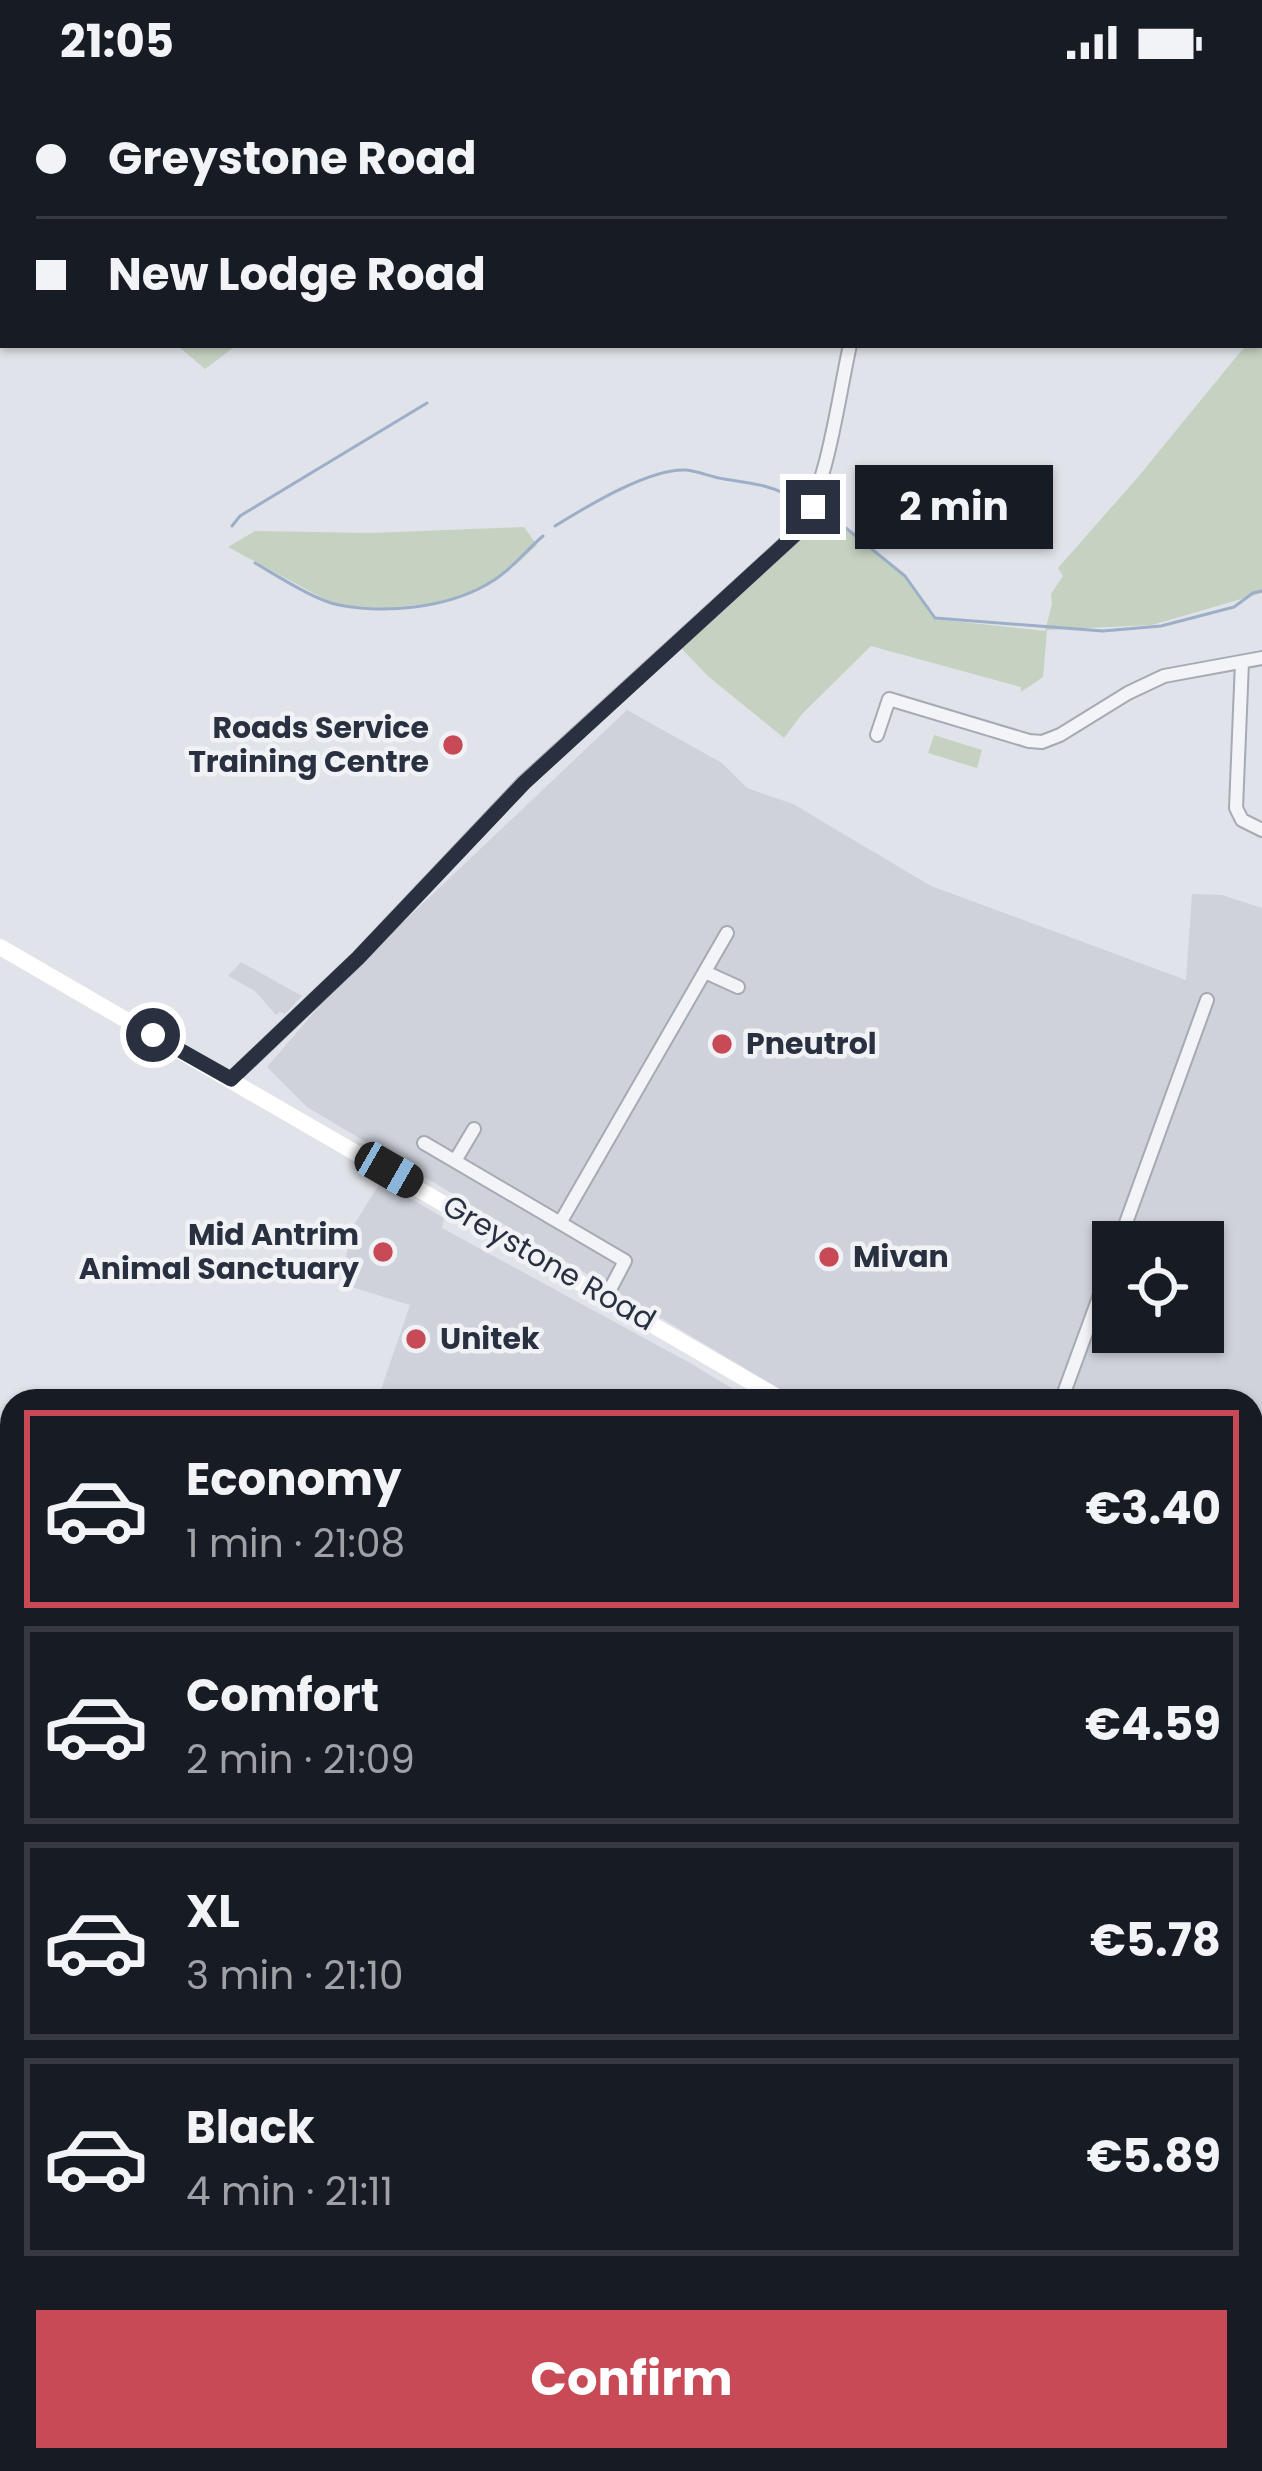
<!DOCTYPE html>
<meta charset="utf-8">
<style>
body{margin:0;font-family:Poppins,sans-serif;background:#20242c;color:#f1f3f6;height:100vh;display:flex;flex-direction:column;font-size:45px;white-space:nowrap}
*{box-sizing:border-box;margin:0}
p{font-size:39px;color:#9ea1a6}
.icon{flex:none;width:66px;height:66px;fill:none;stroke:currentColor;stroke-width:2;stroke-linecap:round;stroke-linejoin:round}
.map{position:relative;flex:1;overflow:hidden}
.sheet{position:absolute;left:0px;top:1305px;width:1263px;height:1083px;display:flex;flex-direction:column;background:#171b24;border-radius:36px 36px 0 0;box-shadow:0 3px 9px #0004}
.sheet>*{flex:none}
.guide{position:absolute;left:0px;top:0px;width:1263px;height:264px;box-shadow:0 3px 9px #0004;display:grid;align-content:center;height:264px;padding:0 36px;background:#171b24}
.tools{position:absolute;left:1092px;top:1137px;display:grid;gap:24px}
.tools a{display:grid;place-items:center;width:132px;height:132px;border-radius:0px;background:#171b24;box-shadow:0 3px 9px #0004;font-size:60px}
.end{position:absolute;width:54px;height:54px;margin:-27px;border:15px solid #293040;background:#fff;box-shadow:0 0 0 6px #fff}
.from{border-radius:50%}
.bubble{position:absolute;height:84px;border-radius:0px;background:#171b24;box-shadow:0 3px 9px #0004;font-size:39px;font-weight:700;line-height:84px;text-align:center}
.car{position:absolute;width:36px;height:72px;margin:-36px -18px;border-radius:15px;box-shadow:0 0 9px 3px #0007;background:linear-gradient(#222 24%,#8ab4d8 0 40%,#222 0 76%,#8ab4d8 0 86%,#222 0)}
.guide b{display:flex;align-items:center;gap:42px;height:114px;font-size:45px}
.guide b+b{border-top:3px solid #363941}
.guide i{width:30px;height:30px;background:#f1f3f6}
ul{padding:21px 0 0;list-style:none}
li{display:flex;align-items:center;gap:36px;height:198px;margin:0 24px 18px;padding:0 12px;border:6px solid #363941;border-radius:0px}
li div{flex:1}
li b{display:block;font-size:45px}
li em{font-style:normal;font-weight:700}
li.active{border-color:#c94a57}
li>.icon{width:108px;height:108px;stroke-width:1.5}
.primary-button{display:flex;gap:24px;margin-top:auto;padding:24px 36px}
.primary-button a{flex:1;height:138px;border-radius:0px;background:#c94a57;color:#fff;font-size:48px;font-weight:700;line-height:138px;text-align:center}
.status{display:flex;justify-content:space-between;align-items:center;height:84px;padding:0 60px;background:#171b24;direction:ltr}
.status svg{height:33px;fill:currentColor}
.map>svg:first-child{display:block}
.built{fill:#cfd2db;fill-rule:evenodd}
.green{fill:#c5d2c2}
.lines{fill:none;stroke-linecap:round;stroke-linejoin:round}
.stream{stroke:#9dafc8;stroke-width:3}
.street-casing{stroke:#a5aab3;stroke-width:16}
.street{stroke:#f3f4f7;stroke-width:12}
.secondary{stroke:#fff;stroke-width:16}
.route{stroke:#293040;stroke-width:15}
.poi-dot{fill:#c94a57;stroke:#f0f2f6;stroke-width:4.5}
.labels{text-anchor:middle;stroke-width:9;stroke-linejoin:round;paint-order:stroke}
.poi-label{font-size:30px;font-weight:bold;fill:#293040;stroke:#f0f2f6;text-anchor:start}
.street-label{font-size:30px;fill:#293040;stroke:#f0f2f6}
</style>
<div class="status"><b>21:05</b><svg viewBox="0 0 49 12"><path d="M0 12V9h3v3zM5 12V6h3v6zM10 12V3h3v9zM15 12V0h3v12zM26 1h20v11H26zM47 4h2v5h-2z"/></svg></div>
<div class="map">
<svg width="1262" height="2387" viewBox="0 0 1262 2387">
<rect width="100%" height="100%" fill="#e0e3e9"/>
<path class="built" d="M 627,626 L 722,679 L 747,704 L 793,720 L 931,802 L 1186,896 L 1192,810 L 1222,811 L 1262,824 L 1262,1593 L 1251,1586 L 1251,1317 L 800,1317 L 307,1023 L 267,983 L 341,897 ZM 1113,1158 L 1203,1158 L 1203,1248 L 1113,1248 Z
M 241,878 L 302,912 L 285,930 L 280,928 L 276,931 L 255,907 L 228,892 Z
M 381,1097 L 444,1134 L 442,1144 L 690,1279 L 753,1317 L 377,1317 L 410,1221 L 345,1201 L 342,1193 L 352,1144 Z
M 1251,1741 L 1262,1755 L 1262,1792 L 1251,1821 Z"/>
<path class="green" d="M 1262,248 L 1262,509 L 1152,541 L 1047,546 L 1043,593 L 1021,608 L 1021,603 L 871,562 L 802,630 L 784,654 L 709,593 L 679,562 L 807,451 L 820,429 L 836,436 L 905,492 L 934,535 L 1045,547 L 1052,520 L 1051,510 L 1063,492 L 1058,484 L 1138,393 L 1241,267 L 1248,261 L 1260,261 Z
M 177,261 L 237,261 L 205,285 Z
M 524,443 L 537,461 L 517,480 L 485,502 L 444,518 L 387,524 L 335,521 L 228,463 L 255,447 L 371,449 Z
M 934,651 L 982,666 L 977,684 L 928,669 Z"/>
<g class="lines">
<path class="stream" d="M 820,429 L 836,436 L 905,492 L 935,534 L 1103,547 L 1161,542 L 1234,523 L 1253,509 L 1262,507
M 232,442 L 240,432 L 427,319
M 555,442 C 586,423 649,384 686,386 C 698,387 711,393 724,395 C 759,400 773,402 805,419
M 255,479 C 276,491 316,517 339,521 C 385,530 445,524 486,501 C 510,488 523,469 543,452"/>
<defs>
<path id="street" d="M 921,3 L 922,0
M 1242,578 L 1236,724 L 1242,736 L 1262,746
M 877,651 L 889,615 L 1029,657 L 1042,658 L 1060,651 L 1128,609 L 1164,592 L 1262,574
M 705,888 L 738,903
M 231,995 L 358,874 L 523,699 L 800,446 C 829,394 837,320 850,261
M 424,1059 L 625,1177 L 606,1213
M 455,1077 L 474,1045
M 560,1139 L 727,849
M 1119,1158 L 1207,916
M 1061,1317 L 1113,1175
M 1251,1396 L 1262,1400
M 1254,2084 L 1262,2089
M 1251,2165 L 1262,2150
M 1251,2207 L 1262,2215
M 1251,2266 L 1262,2270
M 1251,2325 L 1262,2329
M 673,2376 L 677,2387
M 828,2376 L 837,2387
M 915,2376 L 927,2387
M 973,2387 L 984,2376
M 1247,2387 L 1262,2347"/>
</defs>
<use href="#street" class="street-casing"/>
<use href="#street" class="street"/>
<path class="secondary" d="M 0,863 L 784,1317
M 1251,1617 L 1262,1623
M 1262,1657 C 1255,1678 1255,1697 1262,1719
M 1251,1921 L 1262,1891
M 387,2376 L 393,2387
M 1105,2387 L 1108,2376"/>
</g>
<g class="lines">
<path class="route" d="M 153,951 L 231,995 L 358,874 L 524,699 L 800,446 L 813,423"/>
</g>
<g class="poi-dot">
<circle cx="453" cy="661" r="12"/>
<circle cx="722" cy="960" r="12"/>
<circle cx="383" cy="1168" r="12"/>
<circle cx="829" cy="1173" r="12"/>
<circle cx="416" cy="1255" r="12"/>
</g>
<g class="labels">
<g class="poi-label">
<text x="429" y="654" text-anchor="end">Roads Service<tspan x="429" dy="34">Training Centre</tspan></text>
<text x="746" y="970">Pneutrol</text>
<text x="359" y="1161" text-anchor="end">Mid Antrim<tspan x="359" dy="34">Animal Sanctuary</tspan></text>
<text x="853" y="1183">Mivan</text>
<text x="440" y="1265">Unitek</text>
</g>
<g class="street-label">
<text transform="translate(549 1179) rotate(30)" y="10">Greystone Road</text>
</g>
</g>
</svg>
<div class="tools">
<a><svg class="icon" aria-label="locate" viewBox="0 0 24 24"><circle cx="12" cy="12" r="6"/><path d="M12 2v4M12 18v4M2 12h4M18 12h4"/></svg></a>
</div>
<i class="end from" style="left:153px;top:951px"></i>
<i class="end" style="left:813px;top:423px"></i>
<div class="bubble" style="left:855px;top:381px;width:198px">2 min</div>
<i class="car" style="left:389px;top:1086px;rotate:120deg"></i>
<div class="guide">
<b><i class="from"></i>Greystone Road</b>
<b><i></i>New Lodge Road</b>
</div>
<section class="sheet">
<ul>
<li class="active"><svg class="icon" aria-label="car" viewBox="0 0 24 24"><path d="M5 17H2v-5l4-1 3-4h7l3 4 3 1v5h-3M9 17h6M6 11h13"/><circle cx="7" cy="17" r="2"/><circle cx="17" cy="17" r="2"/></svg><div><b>Economy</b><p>1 min · 21:08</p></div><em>€3.40</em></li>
<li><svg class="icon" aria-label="car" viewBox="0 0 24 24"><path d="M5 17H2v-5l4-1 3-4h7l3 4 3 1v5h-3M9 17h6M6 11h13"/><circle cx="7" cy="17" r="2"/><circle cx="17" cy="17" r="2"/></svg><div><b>Comfort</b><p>2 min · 21:09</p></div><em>€4.59</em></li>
<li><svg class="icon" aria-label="car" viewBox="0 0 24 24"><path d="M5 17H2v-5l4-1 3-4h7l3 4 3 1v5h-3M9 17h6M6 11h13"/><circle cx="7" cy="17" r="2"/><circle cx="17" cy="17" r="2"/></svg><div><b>XL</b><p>3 min · 21:10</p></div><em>€5.78</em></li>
<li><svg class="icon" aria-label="car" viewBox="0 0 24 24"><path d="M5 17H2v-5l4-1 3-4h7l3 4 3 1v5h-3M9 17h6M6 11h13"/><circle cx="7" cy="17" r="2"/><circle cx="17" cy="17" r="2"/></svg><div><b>Black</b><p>4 min · 21:11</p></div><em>€5.89</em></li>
</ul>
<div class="primary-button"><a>Confirm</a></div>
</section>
</div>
